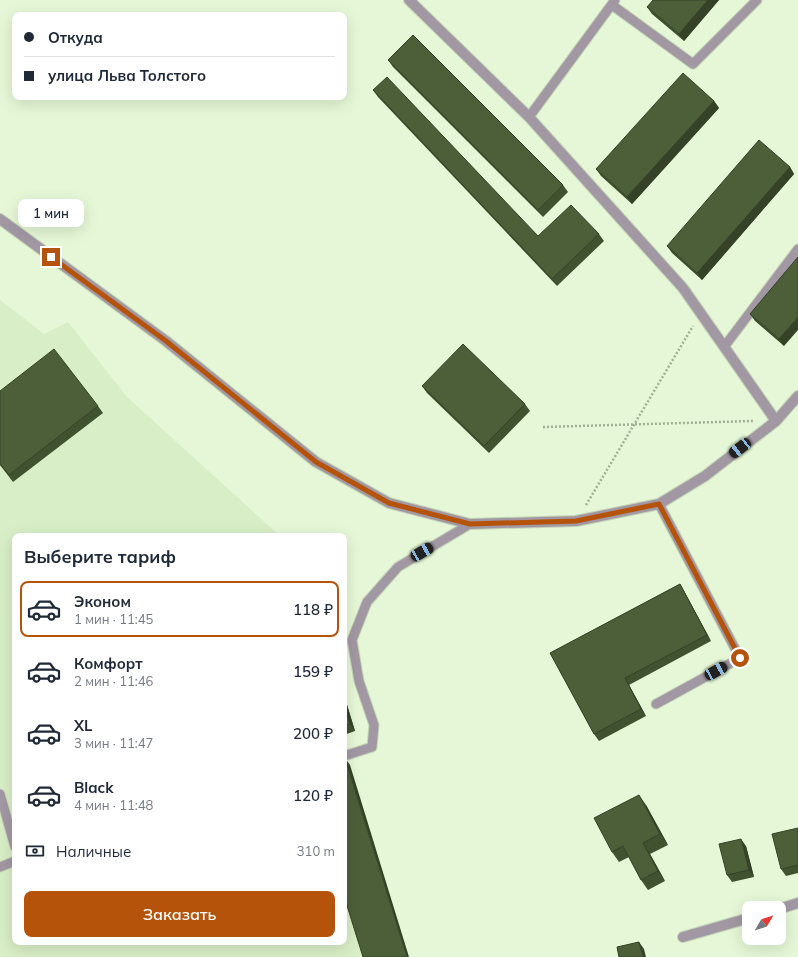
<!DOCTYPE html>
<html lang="ru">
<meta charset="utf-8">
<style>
body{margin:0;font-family:Mulish,sans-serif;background:#f6f6f7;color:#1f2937;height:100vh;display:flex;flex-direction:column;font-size:15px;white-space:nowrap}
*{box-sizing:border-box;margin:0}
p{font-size:13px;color:#747a83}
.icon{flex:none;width:22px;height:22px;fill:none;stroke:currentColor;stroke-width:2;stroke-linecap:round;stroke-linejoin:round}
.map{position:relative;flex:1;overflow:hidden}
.drawer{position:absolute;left:12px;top:533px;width:335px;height:412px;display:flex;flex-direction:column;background:#fff;border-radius:8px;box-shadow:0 4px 16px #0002}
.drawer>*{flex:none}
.top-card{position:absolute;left:12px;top:12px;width:335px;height:88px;border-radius:8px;box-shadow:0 4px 16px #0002;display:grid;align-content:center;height:88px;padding:0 12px;background:#fff}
.needle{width:26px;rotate:51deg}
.controls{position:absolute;left:742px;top:901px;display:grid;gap:8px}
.controls a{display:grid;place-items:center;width:44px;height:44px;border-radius:8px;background:#fff;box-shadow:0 4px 16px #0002;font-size:20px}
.end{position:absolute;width:18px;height:18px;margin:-9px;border:5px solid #b45309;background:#fff;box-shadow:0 0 0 2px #fff}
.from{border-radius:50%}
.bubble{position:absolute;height:28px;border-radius:8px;background:#fff;box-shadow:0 4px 16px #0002;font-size:13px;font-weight:600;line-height:28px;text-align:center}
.car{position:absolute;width:12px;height:24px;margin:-12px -6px;border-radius:5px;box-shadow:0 0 3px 1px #0007;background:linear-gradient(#222 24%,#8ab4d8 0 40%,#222 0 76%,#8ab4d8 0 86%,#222 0)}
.top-card b{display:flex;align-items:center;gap:14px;height:38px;font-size:15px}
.top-card b+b{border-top:1px solid #e0e1e3}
.top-card i{width:10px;height:10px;background:#1f2937}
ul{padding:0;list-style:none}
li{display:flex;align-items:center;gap:12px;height:56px;margin:0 8px 6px;padding:0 4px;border:2px solid transparent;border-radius:8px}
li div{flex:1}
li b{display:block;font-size:15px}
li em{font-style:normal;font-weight:600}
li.active{border-color:#b45309}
li>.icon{width:36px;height:36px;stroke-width:1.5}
h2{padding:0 12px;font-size:18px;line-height:48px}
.pay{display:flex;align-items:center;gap:10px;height:44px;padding:0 12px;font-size:15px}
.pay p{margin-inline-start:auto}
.button{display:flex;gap:8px;margin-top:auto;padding:8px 12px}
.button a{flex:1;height:46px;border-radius:8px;background:#b45309;color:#fff;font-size:16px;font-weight:600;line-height:46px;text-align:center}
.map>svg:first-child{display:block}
.built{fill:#d8eec6}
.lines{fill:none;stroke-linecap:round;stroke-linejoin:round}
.lane-casing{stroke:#c4d4b6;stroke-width:11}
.street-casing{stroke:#c4d4b6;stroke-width:12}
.path{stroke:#a1af95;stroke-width:2.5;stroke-dasharray:2 2;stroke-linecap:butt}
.lane{stroke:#a298a4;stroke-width:9}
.street{stroke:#a298a4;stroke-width:10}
.wall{fill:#415231}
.shaded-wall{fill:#354228}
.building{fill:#4c5f39;stroke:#354228}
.route{stroke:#b45309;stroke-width:5}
</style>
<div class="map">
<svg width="798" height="957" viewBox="0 0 798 957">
<rect width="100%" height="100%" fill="#e5f7d6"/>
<path class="built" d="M 0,300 L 44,334 L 68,322 L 127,397 L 280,536 L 15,536 L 15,942 L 344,942 L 344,767 L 350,765 L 409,957 L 0,957 Z"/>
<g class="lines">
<defs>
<path id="lane" d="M 612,5 L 693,64 L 757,0
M 529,117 L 615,0
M 724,347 L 798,249
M 656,704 L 740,658 L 659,504
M 344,756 L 372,747 L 374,725 L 359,681 L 352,640 L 367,602 L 398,567 L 470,524
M 0,794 L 15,847
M 0,867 L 15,861"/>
<path id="street" d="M 409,0 L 529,117 L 683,288 L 776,421
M 0,219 L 166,341 L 316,462 L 389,503 L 470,524 L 576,521 L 659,504 L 705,476 L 776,421 L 798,396
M 779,909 L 798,903
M 683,937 L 749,918"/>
</defs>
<use href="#lane" class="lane-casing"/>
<use href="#street" class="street-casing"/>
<path class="path" d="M 543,427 L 753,421
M 586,505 L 693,326"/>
<use href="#lane" class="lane"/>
<use href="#street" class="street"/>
</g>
<path class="wall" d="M 719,0 L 684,41 L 652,14 L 647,7 Z
M 388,60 L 563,185 L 568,192 L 543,217 L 393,67 Z
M 373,90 L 538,236 L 599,234 L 604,241 L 557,286 L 378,97 Z
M 714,101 L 719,108 L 632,204 L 601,176 L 596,169 Z
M 790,167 L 794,174 L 702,280 L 672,253 L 667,246 Z
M 798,257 L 784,346 L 755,321 L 750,314 Z
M 422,386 L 525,404 L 530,411 L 489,453 L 427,393 Z
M 0,391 L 98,406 L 103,413 L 13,482 L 0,465 Z
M 680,584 L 684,591 L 711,641 L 629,685 L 646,716 L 599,741 L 594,734 L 550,653 Z
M 344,695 L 355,731 L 344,735 Z
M 646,805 L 668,845 L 650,854 L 665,881 L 648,890 L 641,880 L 629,857 L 619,862 L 612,852 Z
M 798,828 L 798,873 L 786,876 L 781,869 Z
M 746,846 L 754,877 L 732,882 L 727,875 Z"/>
<path class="shaded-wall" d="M 708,0 L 719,0 L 684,41 L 679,34 Z
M 714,101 L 719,108 L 632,204 L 627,197 Z
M 790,167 L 794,174 L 702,280 L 697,273 Z
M 798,317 L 798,330 L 784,346 L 779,339 Z
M 680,584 L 684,591 L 711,641 L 707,635 Z
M 625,678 L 629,685 L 646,716 L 641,709 Z
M 344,695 L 355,731 L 350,724 L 344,704 Z
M 345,758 L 350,765 L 409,957 L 407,957 Z
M 639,795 L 646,805 L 668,845 L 660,834 Z
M 741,839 L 746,846 L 754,877 L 749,870 Z
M 643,843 L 650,854 L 665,881 L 658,871 Z
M 639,942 L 644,949 L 646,957 L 643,957 Z"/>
<path class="building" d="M 653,0 L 708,0 L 679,34 L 647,7 Z
M 413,35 L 563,185 L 538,210 L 388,60 Z
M 683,73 L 714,101 L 627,197 L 596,169 Z
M 387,77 L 538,236 L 571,205 L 599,234 L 552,279 L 373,90 Z
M 759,140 L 790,167 L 697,273 L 667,246 Z
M 798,257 L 798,317 L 779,339 L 750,314 Z
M 463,344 L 525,404 L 484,446 L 422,386 Z
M 54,349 L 98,406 L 9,475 L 0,464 L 0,391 Z
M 680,584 L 707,635 L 625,678 L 641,709 L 594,734 L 550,653 Z
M 344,704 L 350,724 L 344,726 Z
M 344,758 L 345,758 L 407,957 L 363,957 L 344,896 Z
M 639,795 L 660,834 L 643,843 L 658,871 L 641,880 L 623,846 L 612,852 L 594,818 Z
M 798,828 L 798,865 L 781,869 L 772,834 Z
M 741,839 L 749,870 L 727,875 L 719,844 Z
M 639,942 L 643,957 L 619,957 L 617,947 Z"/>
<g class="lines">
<path class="route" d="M 51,257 L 166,341 L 316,462 L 389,503 L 470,524 L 576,521 L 659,504 L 740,658"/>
</g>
</svg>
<div class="controls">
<a><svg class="needle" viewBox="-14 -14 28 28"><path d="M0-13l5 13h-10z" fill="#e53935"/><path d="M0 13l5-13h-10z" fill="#747a83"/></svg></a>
</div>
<i class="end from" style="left:740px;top:658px"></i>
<i class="end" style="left:51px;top:257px"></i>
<div class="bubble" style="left:18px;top:199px;width:66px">1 мин</div>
<i class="car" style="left:740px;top:448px;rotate:232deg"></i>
<i class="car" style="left:422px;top:552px;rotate:60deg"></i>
<i class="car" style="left:716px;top:671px;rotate:61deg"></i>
<div class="top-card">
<b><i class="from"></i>Откуда</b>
<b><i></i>улица Льва Толстого</b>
</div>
<section class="drawer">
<h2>Выберите тариф</h2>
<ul>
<li class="active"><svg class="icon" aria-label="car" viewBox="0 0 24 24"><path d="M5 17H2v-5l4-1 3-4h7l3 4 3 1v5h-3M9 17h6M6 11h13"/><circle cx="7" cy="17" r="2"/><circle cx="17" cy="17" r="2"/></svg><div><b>Эконом</b><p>1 мин · 11:45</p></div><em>118 ₽</em></li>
<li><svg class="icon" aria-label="car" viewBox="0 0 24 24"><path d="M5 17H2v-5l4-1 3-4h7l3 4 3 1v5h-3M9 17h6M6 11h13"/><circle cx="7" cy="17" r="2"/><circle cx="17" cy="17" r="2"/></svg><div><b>Комфорт</b><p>2 мин · 11:46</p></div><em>159 ₽</em></li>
<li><svg class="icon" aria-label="car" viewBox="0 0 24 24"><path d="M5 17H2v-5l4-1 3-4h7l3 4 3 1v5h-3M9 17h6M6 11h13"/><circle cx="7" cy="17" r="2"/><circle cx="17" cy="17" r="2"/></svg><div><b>XL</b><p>3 мин · 11:47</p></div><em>200 ₽</em></li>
<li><svg class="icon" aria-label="car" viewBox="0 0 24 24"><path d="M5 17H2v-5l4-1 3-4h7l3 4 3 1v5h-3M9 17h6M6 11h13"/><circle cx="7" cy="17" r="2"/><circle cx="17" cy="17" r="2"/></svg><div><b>Black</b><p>4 мин · 11:48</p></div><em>120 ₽</em></li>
</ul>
<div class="pay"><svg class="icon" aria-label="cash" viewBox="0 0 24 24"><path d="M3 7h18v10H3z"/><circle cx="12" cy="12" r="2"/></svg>Наличные<p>310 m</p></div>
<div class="button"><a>Заказать</a></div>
</section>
</div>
